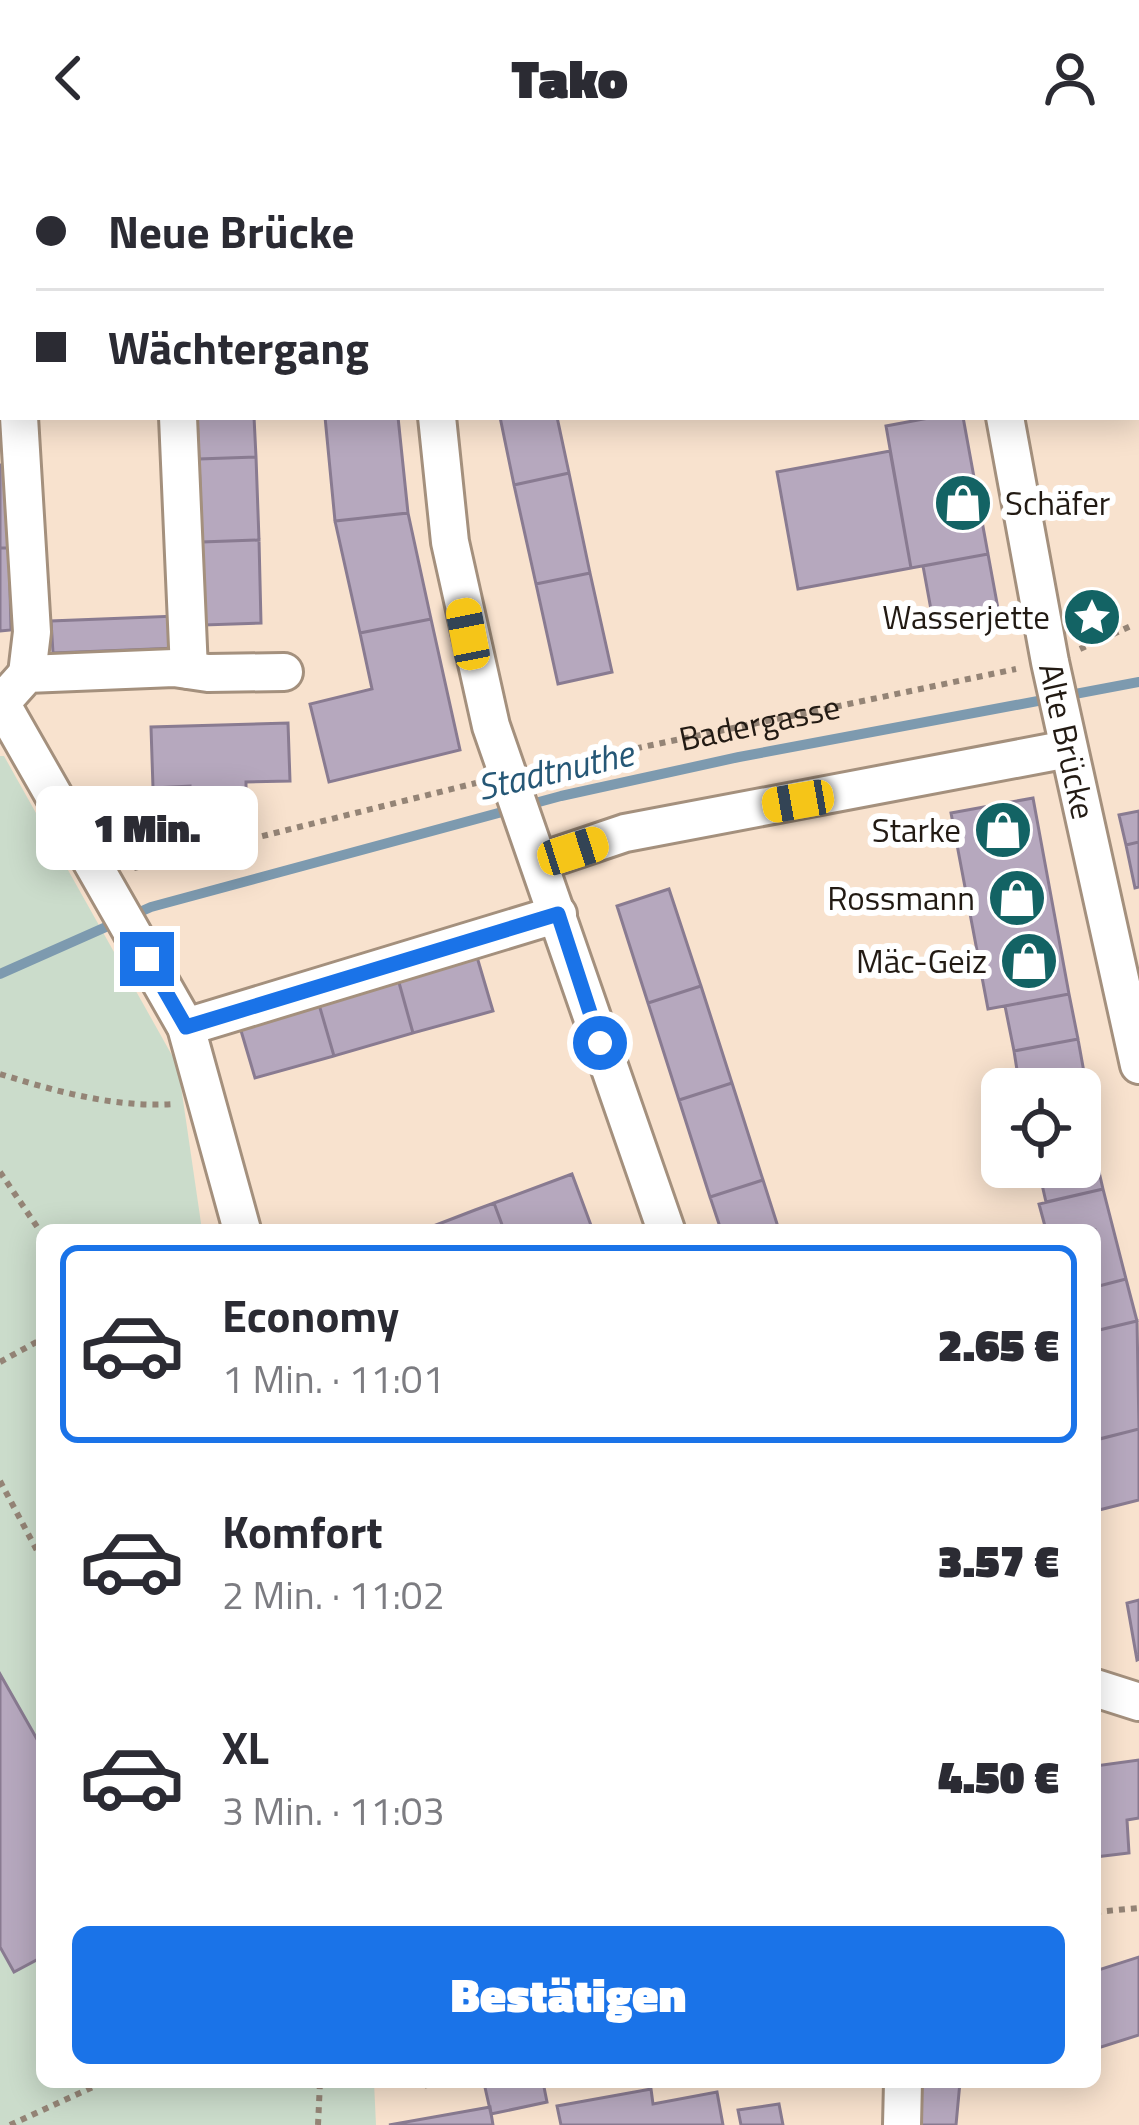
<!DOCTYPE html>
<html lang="de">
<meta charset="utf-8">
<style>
body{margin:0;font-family:"Titillium Web",sans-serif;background:#f7f7f7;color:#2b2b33;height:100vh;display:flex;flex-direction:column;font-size:45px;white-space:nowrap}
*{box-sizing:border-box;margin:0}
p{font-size:39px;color:#7c7c81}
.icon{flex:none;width:66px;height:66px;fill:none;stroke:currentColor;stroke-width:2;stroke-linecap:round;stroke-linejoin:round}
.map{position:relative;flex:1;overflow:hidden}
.sheet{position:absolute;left:36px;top:1068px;width:1065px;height:864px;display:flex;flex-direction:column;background:#fff;border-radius:18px;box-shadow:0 6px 30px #0003}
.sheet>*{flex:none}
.guide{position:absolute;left:0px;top:0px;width:1140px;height:264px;box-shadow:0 6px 30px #0003;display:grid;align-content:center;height:264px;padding:0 36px;background:#fff}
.fabs{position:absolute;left:981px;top:912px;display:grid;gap:24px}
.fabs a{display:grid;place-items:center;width:120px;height:120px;border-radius:18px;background:#fff;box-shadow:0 6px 30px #0003;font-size:60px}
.end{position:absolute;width:54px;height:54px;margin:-27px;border:15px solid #1a73e8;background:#fff;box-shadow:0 0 0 6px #fff}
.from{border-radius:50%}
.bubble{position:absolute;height:84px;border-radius:18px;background:#fff;box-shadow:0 6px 30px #0003;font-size:39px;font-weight:800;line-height:84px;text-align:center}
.car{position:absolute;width:36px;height:72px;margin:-36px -18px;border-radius:15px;box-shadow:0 0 9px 3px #0007;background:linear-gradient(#f5c518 24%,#345 0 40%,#f5c518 0 76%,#345 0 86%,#f5c518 0)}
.guide b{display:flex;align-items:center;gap:42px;height:114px;font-size:45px}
.guide b+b{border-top:3px solid #e1e1e2}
.guide i{width:30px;height:30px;background:#2b2b33}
ul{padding:21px 0 0;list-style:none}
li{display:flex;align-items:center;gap:36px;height:198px;margin:0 24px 18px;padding:0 12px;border:6px solid transparent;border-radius:18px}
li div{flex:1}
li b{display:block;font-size:45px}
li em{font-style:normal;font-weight:800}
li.active{border-color:#1a73e8}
li>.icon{width:108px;height:108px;stroke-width:1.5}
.button{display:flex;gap:24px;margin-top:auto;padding:24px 36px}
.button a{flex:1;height:138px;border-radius:18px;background:#1a73e8;color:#fff;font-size:48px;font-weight:800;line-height:138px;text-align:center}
header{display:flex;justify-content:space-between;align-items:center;height:156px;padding:0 36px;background:#fff;font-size:54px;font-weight:800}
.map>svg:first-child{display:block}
.green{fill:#cbdccb}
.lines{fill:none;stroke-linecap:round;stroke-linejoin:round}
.stream{stroke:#7d9aaf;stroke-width:10}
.building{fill:#b6a8be;stroke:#897b91;stroke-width:3}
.minor-casing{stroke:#a4907d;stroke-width:42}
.path{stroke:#948476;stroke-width:6;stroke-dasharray:6 6;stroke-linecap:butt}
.minor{stroke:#fff;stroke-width:36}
.route{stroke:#1a73e8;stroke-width:15}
.labels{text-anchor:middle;stroke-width:12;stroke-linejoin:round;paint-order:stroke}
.poi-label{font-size:33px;fill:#221a13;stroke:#fff;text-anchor:end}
.street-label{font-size:33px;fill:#221a13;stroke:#fff}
.water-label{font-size:36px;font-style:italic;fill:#255776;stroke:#fff}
</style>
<header><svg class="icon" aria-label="back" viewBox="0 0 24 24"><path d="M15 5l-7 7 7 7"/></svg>Tako<svg class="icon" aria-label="person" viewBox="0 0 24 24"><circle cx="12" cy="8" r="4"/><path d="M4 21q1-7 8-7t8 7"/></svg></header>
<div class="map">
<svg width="1139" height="1969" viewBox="0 0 1139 1969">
<rect width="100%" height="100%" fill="#f8e2ce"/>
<path class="green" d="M 0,600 L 4,600 L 178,910 L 202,1074 L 42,1074 L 42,1926 L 374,1926 L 376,1969 L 0,1969 Z"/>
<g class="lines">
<path class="stream" d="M 0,818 L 151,751 L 561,640 L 739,601 L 1139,526"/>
</g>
<path class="building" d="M 1003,0 L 1139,0 L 1139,28 L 1137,3 Z
M 197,261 L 254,261 L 256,301 L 199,303 Z
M 325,261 L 398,261 L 408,357 L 335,365 Z
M 500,261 L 557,261 L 569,317 L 514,329 Z
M 934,261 L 963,261 L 988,398 L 911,412 L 886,270 Z
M 890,295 L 911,412 L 798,433 L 777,316 Z
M 256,301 L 259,384 L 202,386 L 199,303 Z
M 0,309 L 6,309 L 9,392 L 0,392 Z
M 569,317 L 590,417 L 536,428 L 514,329 Z
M 408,357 L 431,463 L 360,477 L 335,365 Z
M 259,384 L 261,467 L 204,469 L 202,386 Z
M 0,392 L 9,392 L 11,474 L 0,475 Z
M 988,398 L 999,458 L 934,470 L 923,410 Z
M 590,417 L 612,516 L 558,528 L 536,428 Z
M 177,460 L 178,492 L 53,497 L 51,465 Z
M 431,463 L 460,594 L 329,626 L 310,548 L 372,533 L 360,477 Z
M 288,567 L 290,625 L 246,626 L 246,638 L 190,640 L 190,630 L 153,632 L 151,571 Z
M 1033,642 L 1069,838 L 988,853 L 951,657 Z
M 1139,655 L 1139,686 L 1126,689 L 1119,659 Z
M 1139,686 L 1139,731 L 1135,732 L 1126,689 Z
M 669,733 L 701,830 L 648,847 L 617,750 Z
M 477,801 L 493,855 L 413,877 L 398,823 Z
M 398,823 L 413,877 L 334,900 L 318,845 Z
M 701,830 L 732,927 L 679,944 L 648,847 Z
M 1069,838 L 1078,883 L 1014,895 L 1005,850 Z
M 318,845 L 334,900 L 255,922 L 239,868 Z
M 1078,883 L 1087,933 L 1020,933 L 1014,895 Z
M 732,927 L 763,1024 L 710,1041 L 679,944 Z
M 1080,933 L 1103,1033 L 1046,1046 L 1038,1011 L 1080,1011 Z
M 572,1018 L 592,1072 L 504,1074 L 494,1047 Z
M 763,1024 L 779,1074 L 721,1074 L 710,1041 Z
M 1103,1033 L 1126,1123 L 1095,1131 L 1095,1074 L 1046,1074 L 1039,1048 Z
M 494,1047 L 504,1074 L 423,1074 L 475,1054 Z
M 1126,1123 L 1137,1165 L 1095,1175 L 1095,1131 Z
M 1137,1165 L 1139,1273 L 1096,1284 L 1095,1175 Z
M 1139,1273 L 1139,1344 L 1095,1355 L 1095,1284 Z
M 1139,1444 L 1139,1503 L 1137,1504 L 1127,1447 Z
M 0,1518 L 42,1592 L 42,1801 L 14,1816 L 0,1791 Z
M 1139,1604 L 1139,1662 L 1127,1664 L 1129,1697 L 1095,1701 L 1095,1610 Z
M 1139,1801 L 1139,1879 L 1095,1893 L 1095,1815 Z
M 543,1926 L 547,1946 L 491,1958 L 484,1927 Z
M 915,1926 L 960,1926 L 956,1969 L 912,1969 Z
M 651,1933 L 653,1948 L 717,1936 L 723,1969 L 561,1969 L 557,1950 Z
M 779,1948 L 783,1969 L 741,1969 L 738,1954 Z
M 490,1951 L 493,1969 L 389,1969 Z"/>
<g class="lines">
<defs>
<g id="minor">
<path d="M 298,0 L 298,3"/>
<path d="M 960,0 L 960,3"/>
<path d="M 0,174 L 3,174"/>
<path d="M 19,261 L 32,476 L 27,518"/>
<path d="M 178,261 L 189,514"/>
<path d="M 437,261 L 450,386 L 491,570 L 666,1074"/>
<path id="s2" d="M 1005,261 L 1050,506 L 1139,909"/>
<path d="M 1,547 L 186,871 L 242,1074"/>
<path d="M 1,547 L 27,518 L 174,512 L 208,517 L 284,516"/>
<path d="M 539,706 L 625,677 L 1068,593"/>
<path d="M 186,871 L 558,758"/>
<path d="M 1095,1532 L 1139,1546"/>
<path d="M 902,1969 L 903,1926"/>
</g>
</defs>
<use href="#minor" class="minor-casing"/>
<g class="path">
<path d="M 1080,493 L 1131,470"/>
<path id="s1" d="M 542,612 L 1016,513"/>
<path d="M 134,712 L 476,627"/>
<path d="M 0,918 C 55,935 115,952 173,948"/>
<path d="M 0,1016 L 42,1078"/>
<path d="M 0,1206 L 42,1183"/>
<path d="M 0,1325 L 42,1404"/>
<path d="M 1095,1756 L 1139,1752"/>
<path d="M 427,1926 L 429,1937"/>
<path d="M 10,1969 L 104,1926"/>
<path d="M 318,1969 L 320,1926"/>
</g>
<use href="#minor" class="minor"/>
</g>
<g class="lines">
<path class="route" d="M 147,803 L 186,871 L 558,758 L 600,887"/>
</g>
<defs>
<symbol id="shop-disc" viewBox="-11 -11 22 22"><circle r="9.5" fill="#136364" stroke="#fff"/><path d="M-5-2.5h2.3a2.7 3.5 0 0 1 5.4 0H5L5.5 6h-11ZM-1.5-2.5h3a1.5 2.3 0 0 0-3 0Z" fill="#fff"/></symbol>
<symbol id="sight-disc" viewBox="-11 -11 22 22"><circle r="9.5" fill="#136364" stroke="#fff"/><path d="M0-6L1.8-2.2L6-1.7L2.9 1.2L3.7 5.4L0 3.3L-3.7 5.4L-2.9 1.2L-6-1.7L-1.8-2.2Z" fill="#fff"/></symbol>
</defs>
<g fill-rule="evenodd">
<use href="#shop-disc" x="930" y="314" width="66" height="66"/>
<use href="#sight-disc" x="1059" y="428" width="66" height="66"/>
<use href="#shop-disc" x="970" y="641" width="66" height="66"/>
<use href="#shop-disc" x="984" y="709" width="66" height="66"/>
<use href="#shop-disc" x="996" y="772" width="66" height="66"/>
</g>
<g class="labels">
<g class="poi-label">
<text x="1005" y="359" text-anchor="start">Schäfer</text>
<text x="1050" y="473">Wasserjette</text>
<text x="961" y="686">Starke</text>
<text x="975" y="754">Rossmann</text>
<text x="987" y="817">Mäc-Geiz</text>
</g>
<g class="street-label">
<text dy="12" stroke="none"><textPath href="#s1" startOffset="222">Badergasse</textPath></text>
<text dy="12" stroke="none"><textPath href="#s2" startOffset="330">Alte Brücke</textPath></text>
</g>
<g class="water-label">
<text transform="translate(555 614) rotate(-13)" y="13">Stadtnuthe</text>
</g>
</g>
</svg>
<div class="fabs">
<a><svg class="icon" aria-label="locate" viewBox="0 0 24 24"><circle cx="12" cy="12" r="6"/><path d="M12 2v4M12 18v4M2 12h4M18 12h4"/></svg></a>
</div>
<i class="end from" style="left:600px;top:887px"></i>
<i class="end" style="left:147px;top:803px"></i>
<div class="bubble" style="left:36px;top:630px;width:222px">1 Min.</div>
<i class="car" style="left:468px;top:478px;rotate:349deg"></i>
<i class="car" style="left:798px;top:645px;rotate:260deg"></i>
<i class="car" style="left:573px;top:695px;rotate:72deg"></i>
<div class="guide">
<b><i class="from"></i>Neue Brücke</b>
<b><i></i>Wächtergang</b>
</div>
<section class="sheet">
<ul>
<li class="active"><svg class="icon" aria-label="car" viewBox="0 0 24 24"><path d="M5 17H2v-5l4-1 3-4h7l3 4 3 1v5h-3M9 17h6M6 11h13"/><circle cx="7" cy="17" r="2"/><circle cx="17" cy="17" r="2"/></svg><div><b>Economy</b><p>1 Min. · 11:01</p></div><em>2.65 €</em></li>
<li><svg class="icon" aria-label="car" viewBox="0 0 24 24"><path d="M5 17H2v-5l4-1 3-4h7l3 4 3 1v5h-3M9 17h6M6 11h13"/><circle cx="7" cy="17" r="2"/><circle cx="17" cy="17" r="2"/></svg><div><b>Komfort</b><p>2 Min. · 11:02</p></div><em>3.57 €</em></li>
<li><svg class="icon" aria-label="car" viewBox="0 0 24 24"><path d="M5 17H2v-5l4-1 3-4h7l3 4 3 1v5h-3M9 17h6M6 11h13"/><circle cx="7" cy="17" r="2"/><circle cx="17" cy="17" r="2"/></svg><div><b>XL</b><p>3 Min. · 11:03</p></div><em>4.50 €</em></li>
</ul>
<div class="button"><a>Bestätigen</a></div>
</section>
</div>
